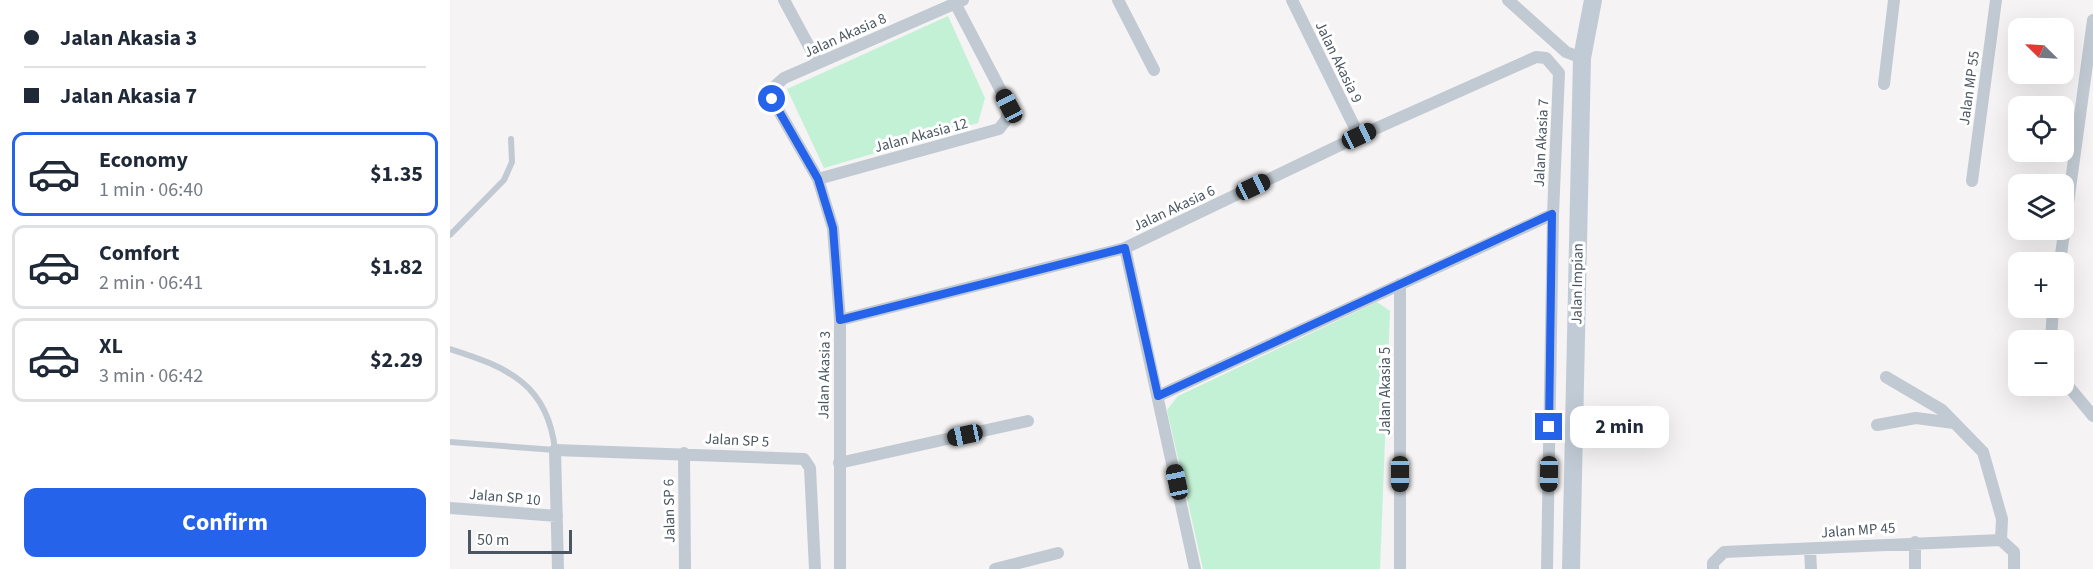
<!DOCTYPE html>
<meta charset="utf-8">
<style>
body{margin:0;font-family:"Source Sans 3",sans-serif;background:#f6f6f7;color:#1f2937;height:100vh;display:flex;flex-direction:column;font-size:22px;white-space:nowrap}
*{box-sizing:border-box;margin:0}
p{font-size:20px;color:#747a83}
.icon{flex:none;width:33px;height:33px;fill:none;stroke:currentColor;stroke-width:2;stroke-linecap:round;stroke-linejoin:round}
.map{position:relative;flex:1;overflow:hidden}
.details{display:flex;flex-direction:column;background:#fff;width:450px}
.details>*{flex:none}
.guide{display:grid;align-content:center;height:132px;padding:0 24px;background:#fff}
.needle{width:39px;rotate:294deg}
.buttons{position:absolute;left:1558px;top:18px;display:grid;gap:12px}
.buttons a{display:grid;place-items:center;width:66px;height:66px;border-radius:12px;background:#fff;box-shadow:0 6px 24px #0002;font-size:30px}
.scale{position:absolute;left:18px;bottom:15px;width:104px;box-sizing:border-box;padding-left:6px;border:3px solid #4a5661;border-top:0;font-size:16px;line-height:21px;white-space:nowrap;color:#4a5661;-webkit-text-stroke:4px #fff;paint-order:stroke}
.end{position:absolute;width:27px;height:27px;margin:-14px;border:8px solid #2563eb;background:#fff;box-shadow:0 0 0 3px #fff}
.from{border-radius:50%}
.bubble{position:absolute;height:42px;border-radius:12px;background:#fff;box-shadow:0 6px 24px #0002;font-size:20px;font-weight:700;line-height:42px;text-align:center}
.car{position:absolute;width:18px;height:36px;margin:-18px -9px;border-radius:8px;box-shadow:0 0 4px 2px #0007;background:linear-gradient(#222 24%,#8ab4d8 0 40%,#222 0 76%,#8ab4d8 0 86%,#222 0)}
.guide b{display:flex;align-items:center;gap:21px;height:57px;font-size:22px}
.guide b+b{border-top:2px solid #e0e1e3}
.guide i{width:15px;height:15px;background:#1f2937}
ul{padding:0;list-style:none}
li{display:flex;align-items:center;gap:18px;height:84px;margin:0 12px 9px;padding:0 12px;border:3px solid #e0e1e3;border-radius:12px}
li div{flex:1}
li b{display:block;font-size:22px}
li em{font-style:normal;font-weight:700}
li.selected{border-color:#2563eb}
li>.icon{width:54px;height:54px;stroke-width:1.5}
.action{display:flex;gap:12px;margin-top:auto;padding:12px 24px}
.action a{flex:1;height:69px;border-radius:12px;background:#2563eb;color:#fff;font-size:24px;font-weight:700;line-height:69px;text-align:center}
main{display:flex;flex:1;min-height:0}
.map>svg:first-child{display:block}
.green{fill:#c3f1d5}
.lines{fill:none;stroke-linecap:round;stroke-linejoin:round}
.lane{stroke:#c1cad2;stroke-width:6}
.street{stroke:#c1cad2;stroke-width:12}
.secondary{stroke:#c1cbd6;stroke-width:18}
.route{stroke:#2563eb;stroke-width:8}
.labels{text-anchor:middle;stroke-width:6;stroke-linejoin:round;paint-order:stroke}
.street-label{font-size:15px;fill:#4a5661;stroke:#fff}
</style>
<main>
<section class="details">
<div class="guide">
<b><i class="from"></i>Jalan Akasia 3</b>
<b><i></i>Jalan Akasia 7</b>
</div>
<ul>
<li class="selected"><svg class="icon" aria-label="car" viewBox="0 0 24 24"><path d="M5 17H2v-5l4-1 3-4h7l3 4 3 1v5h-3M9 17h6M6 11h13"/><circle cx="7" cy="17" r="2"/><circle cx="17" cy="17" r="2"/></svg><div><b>Economy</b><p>1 min · 06:40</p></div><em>$1.35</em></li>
<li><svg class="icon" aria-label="car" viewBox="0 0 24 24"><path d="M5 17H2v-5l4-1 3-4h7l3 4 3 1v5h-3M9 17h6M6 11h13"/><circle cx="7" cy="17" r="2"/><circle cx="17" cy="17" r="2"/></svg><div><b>Comfort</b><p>2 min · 06:41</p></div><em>$1.82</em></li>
<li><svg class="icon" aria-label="car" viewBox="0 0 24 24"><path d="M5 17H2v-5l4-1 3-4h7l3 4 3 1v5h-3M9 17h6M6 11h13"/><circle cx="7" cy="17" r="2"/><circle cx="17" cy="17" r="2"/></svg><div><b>XL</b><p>3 min · 06:42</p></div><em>$2.29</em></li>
</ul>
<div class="action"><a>Confirm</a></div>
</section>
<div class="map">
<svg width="1643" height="569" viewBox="0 0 1643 569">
<rect width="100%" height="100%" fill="#f5f3f3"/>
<path class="green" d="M 498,16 L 535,98 L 528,123 L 374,168 L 337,89 Z
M 927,302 L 940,311 L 930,569 L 753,569 L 717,410 L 728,396 Z"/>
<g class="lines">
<path class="lane" d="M 0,235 L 54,180 L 62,162 L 61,139
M 0,349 C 57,367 98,384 105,450 L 0,442"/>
<path class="street" d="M 334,0 L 368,63
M 668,0 L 704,70
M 842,0 L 909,136
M 1058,0 L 1116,52 L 1132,58
M 1434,84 L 1444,0
M 368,179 L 549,129 L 556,120 L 559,106 L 505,3
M 1522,181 L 1546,0
M 675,248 L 745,569
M 1610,262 L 1643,20
M 950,284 L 950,569
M 390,320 L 675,248 L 909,136 L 1086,57 L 1096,58 L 1109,73 L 1103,214 L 1097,569
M 1601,340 L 1603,308
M 1436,377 L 1492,410 L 1533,452 L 1552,519 L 1551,540
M 1614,381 L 1643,416
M 708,396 L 1103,214
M 1427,425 L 1466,418 L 1504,423
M 234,453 L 235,569
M 389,463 L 578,421
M 0,508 L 107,516
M 1551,540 L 1564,552 L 1564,569
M 1465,542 L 1465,569
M 1360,549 L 1361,569
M 108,569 L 105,450 L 354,459 L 360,468 L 365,569
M 390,569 L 390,320 L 383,228 L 368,179 L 322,99 L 324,87 L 334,78 L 513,0
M 545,569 L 608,553
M 1263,569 L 1263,563 L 1274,552 L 1551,540"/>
<path class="secondary" d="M 1121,569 L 1132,58 L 1143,0"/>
</g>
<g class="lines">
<path class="route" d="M 322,99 L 368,179 L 383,228 L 390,320 L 675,248 L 708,396 L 1102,214 L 1099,427"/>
</g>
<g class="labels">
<g class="street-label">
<text transform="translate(395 35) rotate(-24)" y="5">Jalan Akasia 8</text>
<text transform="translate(889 62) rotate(64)" y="5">Jalan Akasia 9</text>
<text transform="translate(1519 88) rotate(-82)" y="5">Jalan MP 55</text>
<text transform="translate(471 135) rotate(-15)" y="5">Jalan Akasia 12</text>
<text transform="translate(1091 143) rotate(-87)" y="5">Jalan Akasia 7</text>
<text transform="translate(724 208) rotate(-25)" y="5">Jalan Akasia 6</text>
<text transform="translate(1127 284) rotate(-89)" y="5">Jalan Impian</text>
<text transform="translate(374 375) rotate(-89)" y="5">Jalan Akasia 3</text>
<text transform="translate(935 391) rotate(-90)" y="5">Jalan Akasia 5</text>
<text transform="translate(287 440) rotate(3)" y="5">Jalan SP 5</text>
<text transform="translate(55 497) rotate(5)" y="5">Jalan SP 10</text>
<text transform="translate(219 511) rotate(-91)" y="5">Jalan SP 6</text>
<text transform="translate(1408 530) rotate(-4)" y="5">Jalan MP 45</text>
</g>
</g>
</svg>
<div class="buttons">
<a><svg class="needle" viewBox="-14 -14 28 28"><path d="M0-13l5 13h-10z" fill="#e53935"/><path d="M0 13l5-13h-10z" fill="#747a83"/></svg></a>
<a><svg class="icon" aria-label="locate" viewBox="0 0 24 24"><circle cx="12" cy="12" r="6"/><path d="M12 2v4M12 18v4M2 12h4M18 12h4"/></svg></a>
<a><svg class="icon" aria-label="layers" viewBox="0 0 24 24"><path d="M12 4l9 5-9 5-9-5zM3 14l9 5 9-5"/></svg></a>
<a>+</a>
<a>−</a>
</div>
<div class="scale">50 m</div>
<i class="end from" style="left:322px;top:99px"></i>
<i class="end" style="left:1099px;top:427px"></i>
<div class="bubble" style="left:1120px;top:406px;width:99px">2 min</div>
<i class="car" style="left:559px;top:106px;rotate:332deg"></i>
<i class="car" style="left:909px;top:136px;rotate:65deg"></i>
<i class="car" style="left:803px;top:187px;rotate:65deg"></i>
<i class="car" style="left:515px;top:435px;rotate:258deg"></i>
<i class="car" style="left:950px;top:474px;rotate:180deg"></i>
<i class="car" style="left:1099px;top:474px;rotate:181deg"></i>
<i class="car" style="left:727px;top:482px;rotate:348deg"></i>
</div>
</main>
